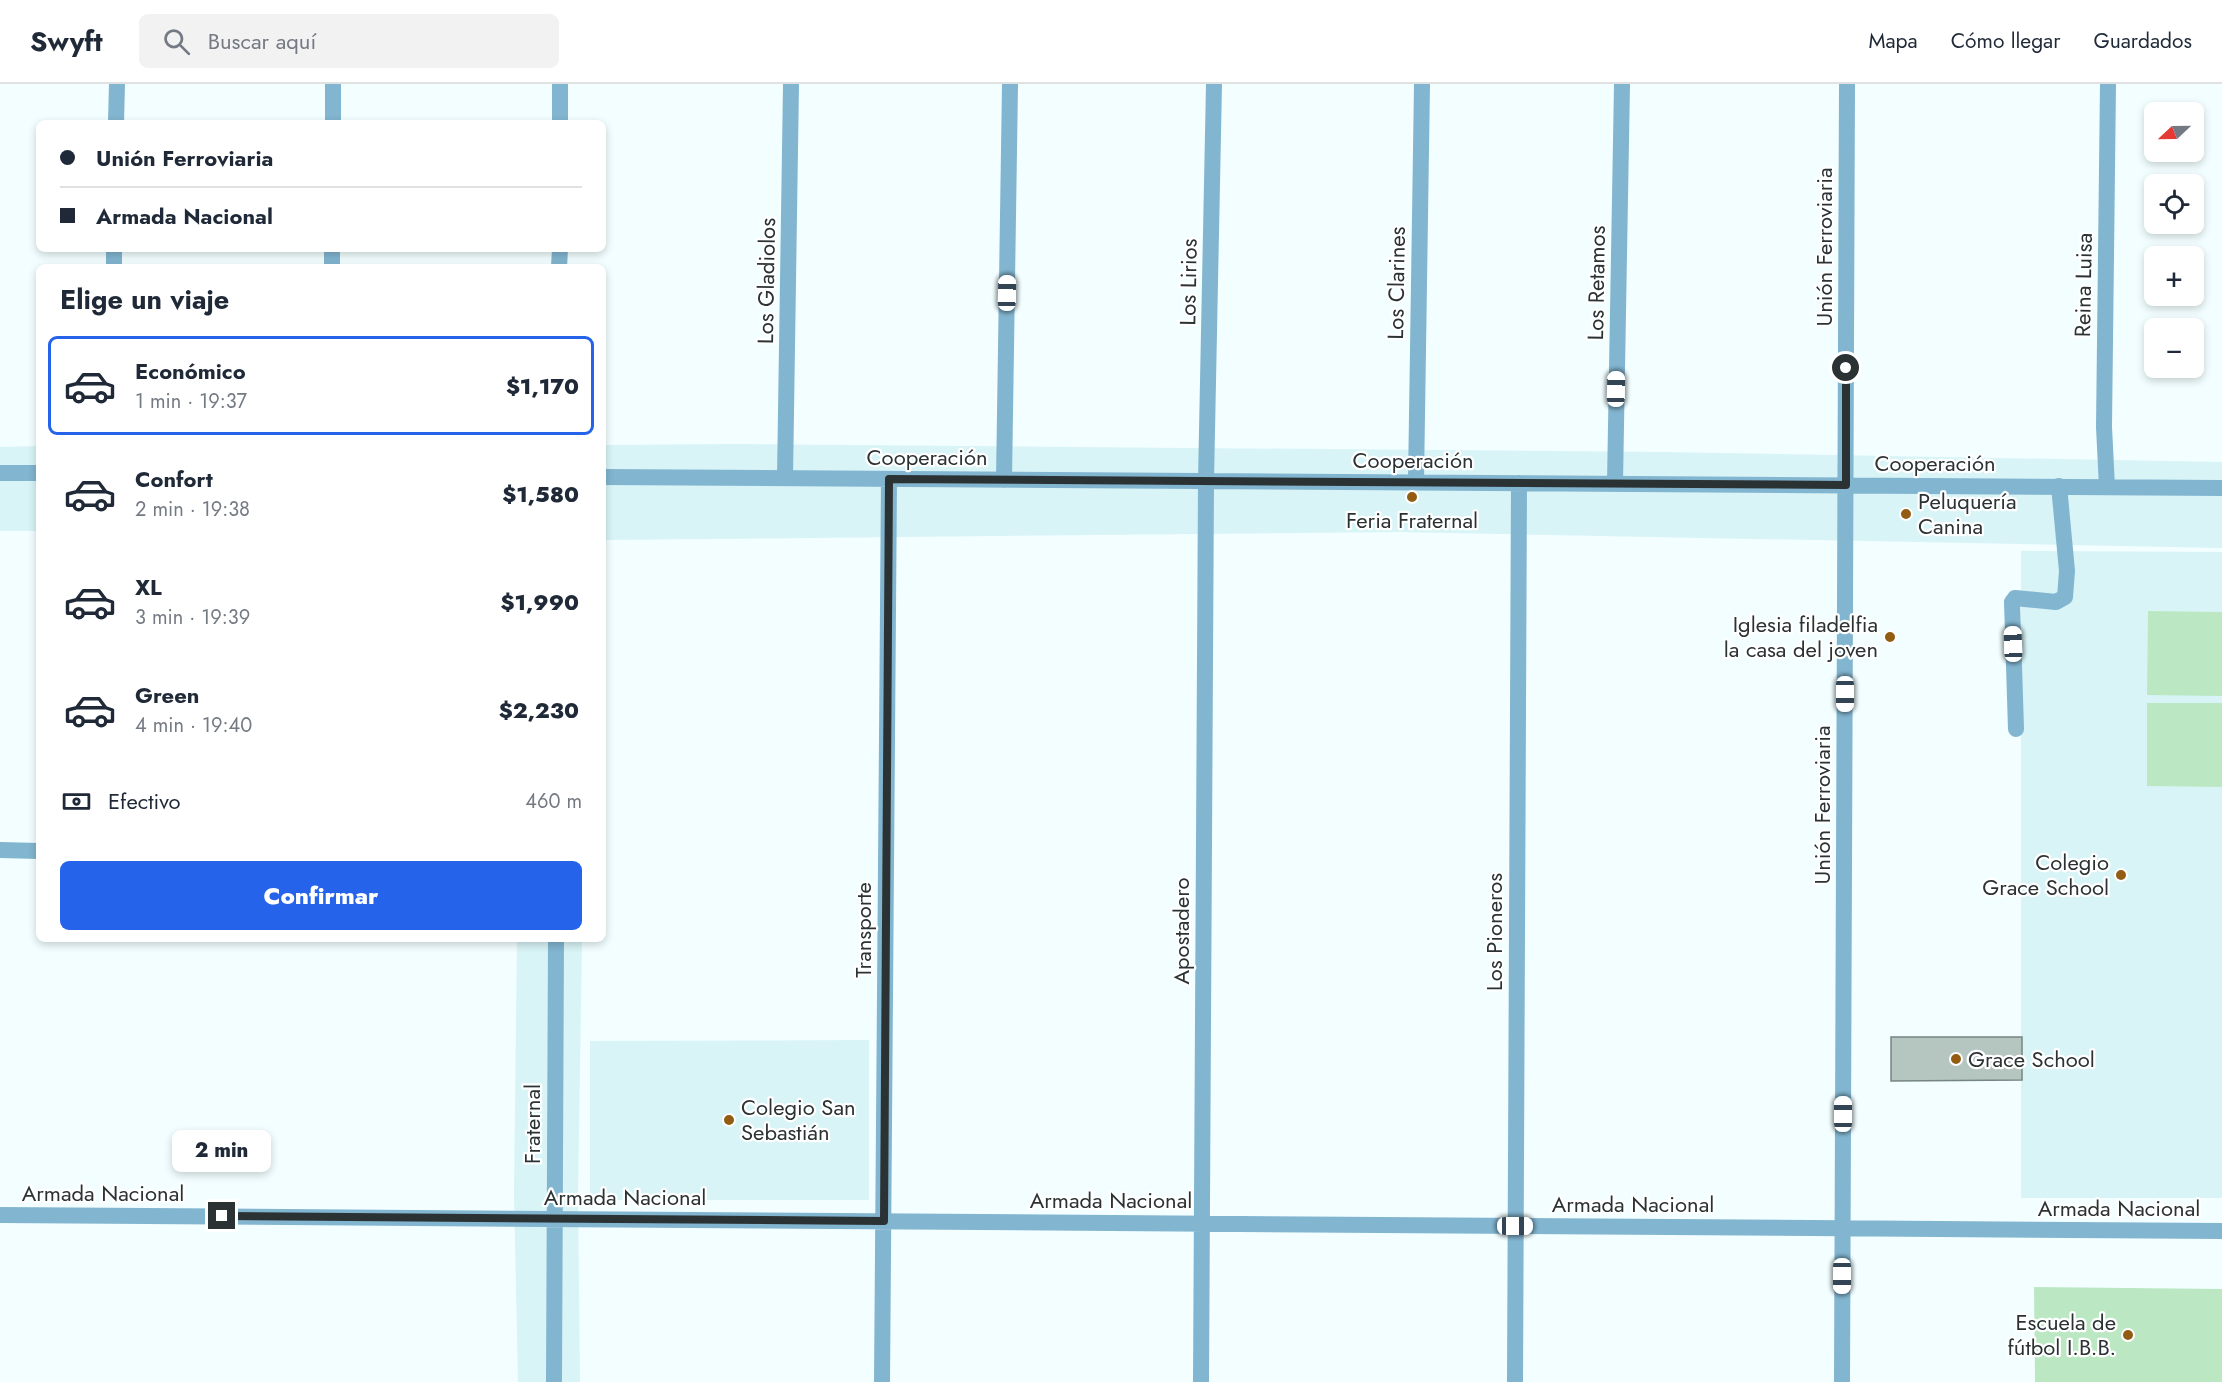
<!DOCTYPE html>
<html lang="es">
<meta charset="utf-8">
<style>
body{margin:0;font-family:Jost,sans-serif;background:#f2f2f3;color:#1f2937;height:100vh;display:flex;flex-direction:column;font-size:22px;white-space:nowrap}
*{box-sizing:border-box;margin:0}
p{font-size:20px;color:#747a83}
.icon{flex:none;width:33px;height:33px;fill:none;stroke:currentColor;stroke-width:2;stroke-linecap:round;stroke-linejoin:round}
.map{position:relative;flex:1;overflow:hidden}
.panel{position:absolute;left:36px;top:180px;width:570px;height:678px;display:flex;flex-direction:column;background:#fff;border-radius:9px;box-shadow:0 3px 9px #0003}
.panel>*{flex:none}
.banner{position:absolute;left:36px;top:36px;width:570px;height:132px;border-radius:9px;box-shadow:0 3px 9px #0003;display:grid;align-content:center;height:132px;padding:0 24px;background:#fff}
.needle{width:39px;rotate:248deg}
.buttons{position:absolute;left:2144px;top:18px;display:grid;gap:12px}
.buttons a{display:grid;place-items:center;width:60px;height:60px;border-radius:9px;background:#fff;box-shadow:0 3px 9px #0003;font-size:30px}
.end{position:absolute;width:27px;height:27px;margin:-14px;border:8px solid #2b3233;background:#fff;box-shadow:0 0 0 3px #fff}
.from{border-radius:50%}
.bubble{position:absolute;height:42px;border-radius:9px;background:#fff;box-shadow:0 3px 9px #0003;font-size:20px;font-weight:800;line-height:42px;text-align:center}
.car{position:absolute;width:18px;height:36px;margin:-18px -9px;border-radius:8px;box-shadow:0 0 4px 2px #0007;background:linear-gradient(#fff 24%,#345 0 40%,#fff 0 76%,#345 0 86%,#fff 0)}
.banner b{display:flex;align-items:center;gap:21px;height:57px;font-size:22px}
.banner b+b{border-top:2px solid #e0e1e3}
.banner i{width:15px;height:15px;background:#1f2937}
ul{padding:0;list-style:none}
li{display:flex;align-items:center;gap:18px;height:99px;margin:0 12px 9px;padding:0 12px;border:3px solid transparent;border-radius:9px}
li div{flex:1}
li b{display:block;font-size:22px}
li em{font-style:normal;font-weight:800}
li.active{border-color:#2563eb}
li>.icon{width:54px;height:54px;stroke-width:1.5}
h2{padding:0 24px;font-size:27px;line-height:72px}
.pay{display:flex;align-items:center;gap:15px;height:66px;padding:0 24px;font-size:22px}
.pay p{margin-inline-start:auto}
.primary-button{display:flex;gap:12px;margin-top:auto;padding:12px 24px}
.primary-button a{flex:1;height:69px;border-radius:9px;background:#2563eb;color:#fff;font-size:24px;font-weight:800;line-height:69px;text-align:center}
header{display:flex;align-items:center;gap:36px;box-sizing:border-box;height:84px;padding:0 30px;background:#fff;border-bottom:2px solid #e0e1e3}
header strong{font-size:28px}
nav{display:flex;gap:33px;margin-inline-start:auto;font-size:21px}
.search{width:420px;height:54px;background:#f2f2f3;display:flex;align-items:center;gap:15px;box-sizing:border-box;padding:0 21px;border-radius:9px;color:#747a83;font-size:22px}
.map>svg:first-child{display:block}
.built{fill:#d8f4f7}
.green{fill:#bbe8c2}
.building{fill:#b5c6c1;stroke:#758581;stroke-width:1.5}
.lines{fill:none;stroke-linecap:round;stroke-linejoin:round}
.service{stroke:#82b5d0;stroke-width:16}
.minor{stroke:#82b5d0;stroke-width:16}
.route{stroke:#2b3233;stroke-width:8}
.poi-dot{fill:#925c13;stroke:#fff;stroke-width:2}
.labels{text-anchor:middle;stroke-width:4.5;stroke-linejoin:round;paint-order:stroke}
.street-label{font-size:22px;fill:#2b3233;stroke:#fff}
.poi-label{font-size:22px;fill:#2b3233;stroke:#fff;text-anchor:start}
</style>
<header>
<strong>Swyft</strong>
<div class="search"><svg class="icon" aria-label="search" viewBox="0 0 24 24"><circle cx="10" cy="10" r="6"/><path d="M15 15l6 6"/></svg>Buscar aquí</div>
<nav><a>Mapa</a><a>Cómo llegar</a><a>Guardados</a></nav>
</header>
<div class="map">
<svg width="2222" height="1298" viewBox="0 0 2222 1298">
<rect width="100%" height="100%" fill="#f2feff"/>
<path class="built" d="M 737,360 L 1661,368 L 2222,378 L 2222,464 L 1401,448 L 603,456 L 603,361 Z
M 39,362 L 39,447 L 0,447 L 0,363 Z
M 2021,467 L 2222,468 L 2222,1114 L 2021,1114 Z
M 517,855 L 582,855 L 578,1111 L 580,1298 L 518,1298 L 514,1109 Z
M 869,956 L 869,1116 L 590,1116 L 590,957 Z"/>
<path class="green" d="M 2148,527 L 2222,528 L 2222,612 L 2147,611 Z
M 2147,619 L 2222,619 L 2222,703 L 2147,702 Z
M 2034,1203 L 2222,1205 L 2222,1298 L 2035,1298 Z"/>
<path class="building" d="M 1891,953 L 2022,953 L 2022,996 L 1891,997 Z"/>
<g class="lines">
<path class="service" d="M 2016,645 L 2012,518 L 2015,514 L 2056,518 L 2065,513 L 2067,487 L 2059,402"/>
<path class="minor" d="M 116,39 L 117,0
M 333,39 L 333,0
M 560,39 L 560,0
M 114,183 L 114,165
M 332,183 L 332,165
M 559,183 L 560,165
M 0,389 L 39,389
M 603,393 L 2222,404
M 785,394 L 791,0
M 1004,396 L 1010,0
M 1416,398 L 1422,0
M 1615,399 L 1622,0
M 2107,403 L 2104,343 L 2108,0
M 0,766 L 39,767
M 0,1131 L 2222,1147
M 554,1298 L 556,855
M 882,1298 L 889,395
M 1201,1298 L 1206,397 L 1214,0
M 1515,1298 L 1519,399
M 1842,1298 L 1847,0"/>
</g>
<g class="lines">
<path class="route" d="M 222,1132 L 884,1137 L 889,395 L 1846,401 L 1846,284"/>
</g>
<g class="poi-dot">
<circle cx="1412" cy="413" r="6"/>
<circle cx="1906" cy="430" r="6"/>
<circle cx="1890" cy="553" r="6"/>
<circle cx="2121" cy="791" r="6"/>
<circle cx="1956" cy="975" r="6"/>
<circle cx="729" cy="1036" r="6"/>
<circle cx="2128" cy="1251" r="6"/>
</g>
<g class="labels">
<g class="street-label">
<text transform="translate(1824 163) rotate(-90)" y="8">Unión Ferroviaria</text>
<text transform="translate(766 197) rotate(-89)" y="8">Los Gladiolos</text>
<text transform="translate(1188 198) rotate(-89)" y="8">Los Lirios</text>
<text transform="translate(1396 199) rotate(-89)" y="8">Los Clarines</text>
<text transform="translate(1596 199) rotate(-89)" y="8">Los Retamos</text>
<text transform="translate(2083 201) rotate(-89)" y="8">Reina Luisa</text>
<text x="927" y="381">Cooperación</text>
<text x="1413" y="384">Cooperación</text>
<text x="1935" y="387">Cooperación</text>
<text transform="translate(1822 721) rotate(-90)" y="8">Unión Ferroviaria</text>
<text transform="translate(863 846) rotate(-90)" y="8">Transporte</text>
<text transform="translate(1181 847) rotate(-90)" y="8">Apostadero</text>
<text transform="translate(1494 848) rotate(-90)" y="8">Los Pioneros</text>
<text transform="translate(532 1040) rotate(-90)" y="8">Fraternal</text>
<text x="103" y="1117">Armada Nacional</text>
<text x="625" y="1121">Armada Nacional</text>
<text x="1111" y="1124">Armada Nacional</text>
<text x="1633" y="1128">Armada Nacional</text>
<text x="2119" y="1132">Armada Nacional</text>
</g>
<g class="poi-label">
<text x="1918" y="425">Peluquería<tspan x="1918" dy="25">Canina</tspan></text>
<text x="1412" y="444" text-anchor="middle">Feria Fraternal</text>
<text x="1878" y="548" text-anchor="end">Iglesia filadelfia<tspan x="1878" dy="25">la casa del joven</tspan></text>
<text x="2109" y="786" text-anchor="end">Colegio<tspan x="2109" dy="25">Grace School</tspan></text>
<text x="1968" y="983">Grace School</text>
<text x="741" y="1031">Colegio San<tspan x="741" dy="25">Sebastián</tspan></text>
<text x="2116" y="1246" text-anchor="end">Escuela de<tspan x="2116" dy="25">fútbol I.B.B.</tspan></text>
</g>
</g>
</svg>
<div class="buttons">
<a><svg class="needle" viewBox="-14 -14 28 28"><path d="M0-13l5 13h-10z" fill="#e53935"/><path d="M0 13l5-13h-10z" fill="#747a83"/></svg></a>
<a><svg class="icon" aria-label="locate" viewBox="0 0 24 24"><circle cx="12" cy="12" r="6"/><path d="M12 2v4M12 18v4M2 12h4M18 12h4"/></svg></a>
<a>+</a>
<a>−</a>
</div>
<i class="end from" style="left:1846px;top:284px"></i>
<i class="end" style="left:222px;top:1132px"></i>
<div class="bubble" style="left:172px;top:1046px;width:99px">2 min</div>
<i class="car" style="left:1007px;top:209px;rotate:1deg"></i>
<i class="car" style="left:1616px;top:305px;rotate:1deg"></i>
<i class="car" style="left:2013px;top:560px;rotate:358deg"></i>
<i class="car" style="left:1845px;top:610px;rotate:180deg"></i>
<i class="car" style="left:1843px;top:1030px;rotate:0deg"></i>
<i class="car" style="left:1515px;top:1142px;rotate:90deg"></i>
<i class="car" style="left:1842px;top:1192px;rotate:180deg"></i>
<div class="banner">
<b><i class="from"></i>Unión Ferroviaria</b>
<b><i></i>Armada Nacional</b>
</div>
<section class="panel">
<h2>Elige un viaje</h2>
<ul>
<li class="active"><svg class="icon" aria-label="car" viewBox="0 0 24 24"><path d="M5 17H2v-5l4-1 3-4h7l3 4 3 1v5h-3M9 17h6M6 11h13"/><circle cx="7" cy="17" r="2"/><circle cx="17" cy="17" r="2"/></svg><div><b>Económico</b><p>1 min · 19:37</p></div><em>$1,170</em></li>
<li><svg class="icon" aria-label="car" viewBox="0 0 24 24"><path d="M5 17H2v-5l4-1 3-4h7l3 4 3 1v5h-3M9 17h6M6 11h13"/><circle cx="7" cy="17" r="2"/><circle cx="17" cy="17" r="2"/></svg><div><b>Confort</b><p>2 min · 19:38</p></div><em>$1,580</em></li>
<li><svg class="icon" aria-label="car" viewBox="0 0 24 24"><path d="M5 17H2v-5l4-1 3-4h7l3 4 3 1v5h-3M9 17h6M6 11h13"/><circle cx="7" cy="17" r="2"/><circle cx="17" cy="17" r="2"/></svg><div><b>XL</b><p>3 min · 19:39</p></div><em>$1,990</em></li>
<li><svg class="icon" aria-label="car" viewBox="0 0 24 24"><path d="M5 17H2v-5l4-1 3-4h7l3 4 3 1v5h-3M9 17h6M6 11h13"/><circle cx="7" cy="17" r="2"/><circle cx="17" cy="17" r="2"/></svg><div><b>Green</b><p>4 min · 19:40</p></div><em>$2,230</em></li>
</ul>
<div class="pay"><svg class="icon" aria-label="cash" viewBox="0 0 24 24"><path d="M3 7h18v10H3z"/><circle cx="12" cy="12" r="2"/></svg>Efectivo<p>460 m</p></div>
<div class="primary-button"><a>Confirmar</a></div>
</section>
</div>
